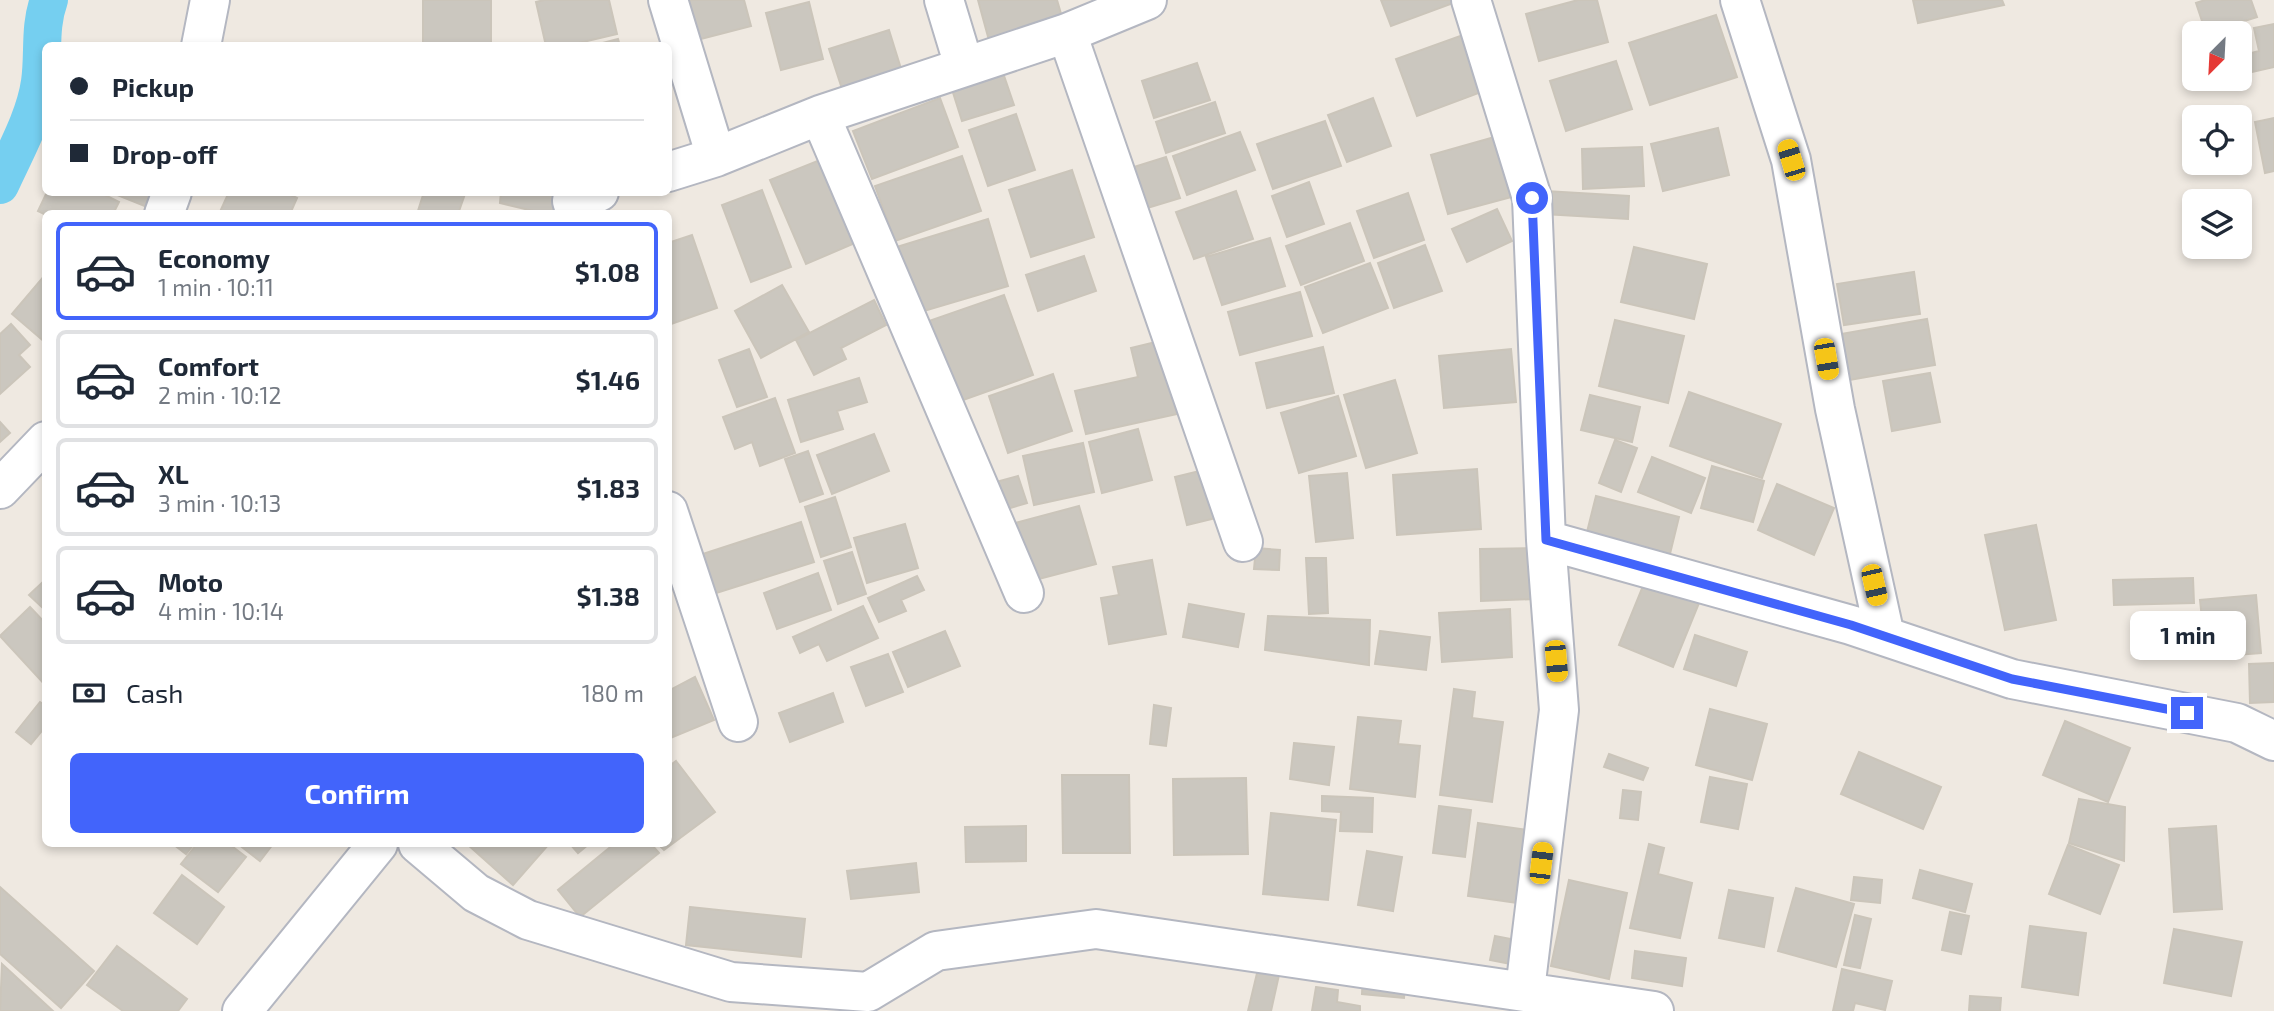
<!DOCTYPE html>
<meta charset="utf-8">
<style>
body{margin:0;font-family:"Exo 2",sans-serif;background:#f6f6f7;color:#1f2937;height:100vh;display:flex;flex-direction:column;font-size:26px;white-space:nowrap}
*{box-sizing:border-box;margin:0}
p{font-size:23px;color:#747a83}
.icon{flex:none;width:38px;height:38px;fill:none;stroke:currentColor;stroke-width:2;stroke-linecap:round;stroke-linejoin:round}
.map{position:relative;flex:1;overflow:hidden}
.side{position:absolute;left:42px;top:210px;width:630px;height:637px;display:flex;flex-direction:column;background:#fff;border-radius:10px;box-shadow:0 4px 10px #0003}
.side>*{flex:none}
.banner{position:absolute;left:42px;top:42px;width:630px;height:154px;border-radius:10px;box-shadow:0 4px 10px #0003;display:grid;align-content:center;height:154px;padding:0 28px;background:#fff}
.needle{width:46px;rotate:204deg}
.controls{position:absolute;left:2182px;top:21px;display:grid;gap:14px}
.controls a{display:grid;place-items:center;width:70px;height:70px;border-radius:10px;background:#fff;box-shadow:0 4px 10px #0003;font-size:35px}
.end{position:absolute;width:32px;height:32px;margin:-16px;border:9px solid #4264fb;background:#fff;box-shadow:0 0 0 4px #fff}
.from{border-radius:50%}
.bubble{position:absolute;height:49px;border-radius:10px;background:#fff;box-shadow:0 4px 10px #0003;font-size:23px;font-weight:700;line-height:49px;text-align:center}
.car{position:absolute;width:21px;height:42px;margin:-21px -10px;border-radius:9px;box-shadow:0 0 5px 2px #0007;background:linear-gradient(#f5c518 24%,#345 0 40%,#f5c518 0 76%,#345 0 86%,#f5c518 0)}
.banner b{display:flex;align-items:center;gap:24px;height:66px;font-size:26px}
.banner b+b{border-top:2px solid #e0e1e3}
.banner i{width:18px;height:18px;background:#1f2937}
ul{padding:12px 0 0;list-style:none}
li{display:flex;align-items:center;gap:21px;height:98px;margin:0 14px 10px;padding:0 14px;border:4px solid #e0e1e3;border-radius:10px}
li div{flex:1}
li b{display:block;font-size:26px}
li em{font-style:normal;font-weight:700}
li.selected{border-color:#4264fb}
li>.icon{width:63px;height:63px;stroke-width:1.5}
.pay{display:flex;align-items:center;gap:18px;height:77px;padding:0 28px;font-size:26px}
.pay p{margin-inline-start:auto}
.cta{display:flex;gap:14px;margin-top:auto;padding:14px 28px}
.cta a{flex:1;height:80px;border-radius:10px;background:#4264fb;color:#fff;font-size:28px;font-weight:700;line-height:80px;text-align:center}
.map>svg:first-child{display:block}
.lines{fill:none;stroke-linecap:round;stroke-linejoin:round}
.canal{stroke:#75cff0;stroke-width:38}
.building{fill:#cbc7bf;stroke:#cbc5ba;stroke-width:2}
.minor-casing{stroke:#b4b7c1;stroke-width:42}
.minor{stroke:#fff;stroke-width:38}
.route{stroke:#4264fb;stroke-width:9}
</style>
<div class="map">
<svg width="2274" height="1011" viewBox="0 0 2274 1011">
<rect width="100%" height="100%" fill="#efe9e1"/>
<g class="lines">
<path class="canal" d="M 0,185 C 15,152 35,117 40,82 C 44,54 39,27 49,0"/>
</g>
<path class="building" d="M 423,0 L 491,0 L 491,46 L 423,46 Z
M 544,0 L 609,0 L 617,34 L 566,46 L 546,46 L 536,2 Z
M 682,0 L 744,0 L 751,26 L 693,41 Z
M 978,0 L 1057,0 L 1064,24 L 990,44 Z
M 1381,0 L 1455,0 L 1456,2 L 1391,26 Z
M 1578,0 L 1597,0 L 1608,42 L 1539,61 L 1526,14 Z
M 1913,0 L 2002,0 L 2004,5 L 1918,23 Z
M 2205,0 L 2251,0 L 2257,17 L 2206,33 L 2196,3 Z
M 809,2 L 823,59 L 781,70 L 766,13 Z
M 1716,15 L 1737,77 L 1650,105 L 1629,43 Z
M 2274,24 L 2274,67 L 2243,74 L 2240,56 L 2259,51 L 2254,28 Z
M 889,30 L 903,75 L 844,95 L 829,49 Z
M 1463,35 L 1484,91 L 1417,116 L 1396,59 Z
M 618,39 L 620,46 L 591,46 Z
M 1616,61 L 1632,109 L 1566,131 L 1550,81 Z
M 1197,63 L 1210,100 L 1154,118 L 1142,81 Z
M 1000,64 L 1014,105 L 962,121 L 949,80 Z
M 940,98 L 958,147 L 872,179 L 853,131 Z
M 1373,98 L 1391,146 L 1347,162 L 1328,115 Z
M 1215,102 L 1225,133 L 1166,153 L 1156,122 Z
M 1016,114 L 1035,170 L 988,186 L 969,130 Z
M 2274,118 L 2274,171 L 2265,173 L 2255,122 Z
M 1325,121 L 1341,166 L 1273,189 L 1257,144 Z
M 1718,128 L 1729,175 L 1663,191 L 1651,144 Z
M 1240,132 L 1255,170 L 1187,195 L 1173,156 Z
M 1498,136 L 1515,196 L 1448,214 L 1431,155 Z
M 1642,147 L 1644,186 L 1583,189 L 1582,149 Z
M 962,156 L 981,211 L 895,241 L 875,186 Z
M 1166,157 L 1180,198 L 1144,209 L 1131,168 Z
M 820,160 L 855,243 L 806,264 L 770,180 Z
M 1072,170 L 1094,237 L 1031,257 L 1009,190 Z
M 1309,182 L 1324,224 L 1287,237 L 1272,196 Z
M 762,190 L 791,267 L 751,282 L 722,205 Z
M 1236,191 L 1253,239 L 1194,259 L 1176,212 Z
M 1545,191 L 1629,196 L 1628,219 L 1544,214 Z
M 47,192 L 99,192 L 119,202 L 113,214 L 46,215 L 38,211 Z
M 110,192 L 159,192 L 152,209 Z
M 229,192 L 285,192 L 297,198 L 290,214 L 219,214 Z
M 424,192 L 459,192 L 465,194 L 458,214 L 417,214 Z
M 501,192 L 567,192 L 570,214 L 546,214 L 500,203 Z
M 1408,193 L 1424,240 L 1374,258 L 1357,211 Z
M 1497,209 L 1512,241 L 1467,262 L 1452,229 Z
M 988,219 L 1008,286 L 917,313 L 897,247 Z
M 1350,223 L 1364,261 L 1301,285 L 1286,246 Z
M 692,235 L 717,308 L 668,325 L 668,243 Z
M 1270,238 L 1285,286 L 1222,305 L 1206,257 Z
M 1425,245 L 1442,291 L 1394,308 L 1378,263 Z
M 1634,247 L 1707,264 L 1694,319 L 1621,302 Z
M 1084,256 L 1096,291 L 1038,311 L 1026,275 Z
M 1370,263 L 1388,308 L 1323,333 L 1305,287 Z
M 1914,272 L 1920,314 L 1844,325 L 1837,284 Z
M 45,275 L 46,275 L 46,343 L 12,314 Z
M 782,285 L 809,332 L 761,358 L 735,311 Z
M 1300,292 L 1312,336 L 1240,355 L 1228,312 Z
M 1004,295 L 1033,375 L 952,404 L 923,323 Z
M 874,300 L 886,325 L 841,348 L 846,359 L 814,375 L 796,340 Z
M 1927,319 L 1935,365 L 1849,380 L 1841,334 Z
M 1615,320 L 1684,336 L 1668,403 L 1599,386 Z
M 11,324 L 30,345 L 19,355 L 30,367 L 0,394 L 0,334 Z
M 1160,341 L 1177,414 L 1086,434 L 1075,391 L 1138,377 L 1131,348 Z
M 1323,347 L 1334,393 L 1267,408 L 1256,363 Z
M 749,349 L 767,397 L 737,407 L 719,360 Z
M 1511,349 L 1516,402 L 1444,408 L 1439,356 Z
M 1930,373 L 1940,422 L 1892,431 L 1883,381 Z
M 1053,374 L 1072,431 L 1008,453 L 989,396 Z
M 859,378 L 867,402 L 837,411 L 843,429 L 801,442 L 788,400 Z
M 1395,380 L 1417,453 L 1366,468 L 1344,395 Z
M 1689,392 L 1781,424 L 1762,478 L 1670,446 Z
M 1590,395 L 1640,407 L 1632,442 L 1581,430 Z
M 1338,396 L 1356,456 L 1299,473 L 1281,413 Z
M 775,398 L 795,453 L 760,466 L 752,442 L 735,449 L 723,417 Z
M 0,422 L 10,433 L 0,442 Z
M 1138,429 L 1152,480 L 1102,493 L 1089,442 Z
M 874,434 L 889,471 L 832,494 L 817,455 Z
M 1615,440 L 1637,448 L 1621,492 L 1599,483 Z
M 1083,443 L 1094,492 L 1034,505 L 1023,456 Z
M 808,451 L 823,494 L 800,502 L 785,459 Z
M 1652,457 L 1705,478 L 1691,513 L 1638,492 Z
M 1712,466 L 1764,481 L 1753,522 L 1701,508 Z
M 1212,468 L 1224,516 L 1187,525 L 1175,477 Z
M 1477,469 L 1481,529 L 1397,535 L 1393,475 Z
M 1347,473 L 1353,538 L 1316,542 L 1309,476 Z
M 1018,476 L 1027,503 L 997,512 L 996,482 Z
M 1777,484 L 1834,508 L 1814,555 L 1758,530 Z
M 1596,496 L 1679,517 L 1668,562 L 1585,540 Z
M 835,497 L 851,547 L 821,557 L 805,507 Z
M 1079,506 L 1096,564 L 1031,581 L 1015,523 Z
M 801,522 L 814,562 L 713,594 L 700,555 Z
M 905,524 L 918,568 L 867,583 L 854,538 Z
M 2036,525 L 2056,620 L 2005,630 L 1985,535 Z
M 1256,548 L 1280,550 L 1279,570 L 1254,569 Z
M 1533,548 L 1535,599 L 1481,601 L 1480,549 Z
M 852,552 L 866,594 L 838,604 L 824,561 Z
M 1306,558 L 1326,558 L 1328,613 L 1309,614 Z
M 1152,560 L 1166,634 L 1109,644 L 1101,598 L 1119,595 L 1113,567 Z
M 818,573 L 831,610 L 777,629 L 764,593 Z
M 917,576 L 924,590 L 901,600 L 906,611 L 879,622 L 868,598 Z
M 2193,578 L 2194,603 L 2114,605 L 2113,580 Z
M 46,579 L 46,611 L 29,595 Z
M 1645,581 L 1699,603 L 1673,667 L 1619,645 Z
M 2256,595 L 2261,653 L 2236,655 L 2232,616 L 2202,619 L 2200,600 Z
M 1189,604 L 1244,614 L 1238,647 L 1183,637 Z
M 863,606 L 878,638 L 827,661 L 819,644 L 800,653 L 793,637 Z
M 30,607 L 46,624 L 46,686 L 0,636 Z
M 1510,609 L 1512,657 L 1442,662 L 1439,613 Z
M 1268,616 L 1370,620 L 1369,665 L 1265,650 Z
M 945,631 L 960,666 L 908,687 L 893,652 Z
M 1380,631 L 1430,637 L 1426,670 L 1375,664 Z
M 1695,635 L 1747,652 L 1736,686 L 1684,669 Z
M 888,654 L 903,692 L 866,706 L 851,667 Z
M 2274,663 L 2274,702 L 2250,703 L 2249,664 Z
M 695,677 L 714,720 L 668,739 L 668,691 Z
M 1454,689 L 1475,692 L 1472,718 L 1503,722 L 1492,802 L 1440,795 Z
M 833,693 L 843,722 L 790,742 L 779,713 Z
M 40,702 L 46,706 L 46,726 L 31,744 L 16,732 Z
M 1154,705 L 1171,708 L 1166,746 L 1150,744 Z
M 1710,709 L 1767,724 L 1752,780 L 1696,765 Z
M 1358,717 L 1401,721 L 1398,744 L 1420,746 L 1415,797 L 1350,789 Z
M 2065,721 L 2130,748 L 2108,802 L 2043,775 Z
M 1294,743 L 1334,747 L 1329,785 L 1290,779 Z
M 1859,752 L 1941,787 L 1923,829 L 1841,794 Z
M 1609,754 L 1648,768 L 1643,780 L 1604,767 Z
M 676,761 L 715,812 L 664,850 L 658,844 L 668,844 L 668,767 Z
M 1062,775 L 1129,775 L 1130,853 L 1063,853 Z
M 1710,777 L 1747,784 L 1738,829 L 1701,822 Z
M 1246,778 L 1248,854 L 1174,855 L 1173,779 Z
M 1623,790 L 1641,792 L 1638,820 L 1620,818 Z
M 1322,796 L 1373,798 L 1372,832 L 1340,831 L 1341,812 L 1322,811 Z
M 2079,799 L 2125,807 L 2124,861 L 2069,843 Z
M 1439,806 L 1471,810 L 1465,857 L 1433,853 Z
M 1271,813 L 1336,820 L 1328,900 L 1263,894 Z
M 1478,823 L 1528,830 L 1518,903 L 1468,896 Z
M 1026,826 L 1026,861 L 966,862 L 965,827 Z
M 2216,826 L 2222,909 L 2174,912 L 2169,829 Z
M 173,844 L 194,844 L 186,854 Z
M 197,844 L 229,844 L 246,857 L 218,892 L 181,864 Z
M 238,844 L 273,844 L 260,861 Z
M 467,844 L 549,844 L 513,885 Z
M 570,844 L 589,844 L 578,853 Z
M 614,844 L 651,844 L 659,853 L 580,917 L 558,890 Z
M 1649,844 L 1664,848 L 1658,874 L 1692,883 L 1680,938 L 1630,928 Z
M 2068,845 L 2119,865 L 2100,914 L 2049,894 Z
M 1367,851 L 1402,857 L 1393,911 L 1358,905 Z
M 916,863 L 919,892 L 851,899 L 847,871 Z
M 1920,870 L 1972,884 L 1965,912 L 1913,898 Z
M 182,875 L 224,907 L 197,944 L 154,913 Z
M 1854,877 L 1882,880 L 1880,903 L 1851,900 Z
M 1569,880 L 1627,893 L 1609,979 L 1551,966 Z
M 0,887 L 94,971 L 61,1008 L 0,954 Z
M 1796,888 L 1854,904 L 1836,967 L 1778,951 Z
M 1729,890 L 1773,898 L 1764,947 L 1719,938 Z
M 690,907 L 805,919 L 801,957 L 686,945 Z
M 1950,912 L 1969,916 L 1961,954 L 1942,950 Z
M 1855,915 L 1871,919 L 1860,968 L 1844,965 Z
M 2030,926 L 2086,933 L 2078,995 L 2022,987 Z
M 2174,929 L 2242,942 L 2231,996 L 2164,983 Z
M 1495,936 L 1516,940 L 1511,964 L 1490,960 Z
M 117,946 L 187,999 L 178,1011 L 123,1011 L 87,985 Z
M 1635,951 L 1686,958 L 1682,986 L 1632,978 Z
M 2,964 L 53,1011 L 0,1011 Z
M 1258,969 L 1279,975 L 1271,1011 L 1248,1011 Z
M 1842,969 L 1892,981 L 1885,1010 L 1855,1003 L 1853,1011 L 1833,1011 Z
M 1363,975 L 1406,979 L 1404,998 L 1362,994 Z
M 1316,987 L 1338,990 L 1337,1002 L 1360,1006 L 1360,1011 L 1312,1011 Z
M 1970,996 L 2001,998 L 2000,1011 L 1969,1011 Z"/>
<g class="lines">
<defs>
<path id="minor" d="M 668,0 L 716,157 L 820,115 L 1024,593
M 944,0 L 964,66
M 1471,0 L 1532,198 L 1546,540 L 1559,710 L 1525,990
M 1740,0 L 1791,160 L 1835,409 L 1885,636
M 1067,33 L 1243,542
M 201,46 L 210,0
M 820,115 L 1067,33 L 1147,0
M 668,172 L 716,157
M 164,214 L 172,192
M 576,214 L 572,201 L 599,192
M 0,489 L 46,441
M 668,511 L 738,722
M 1546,540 L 1851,625 L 2012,679 L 2237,723 L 2274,741
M 418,844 L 476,893 L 528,920 L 731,982 L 868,992 L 936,951 L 1096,929 L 1654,1011
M 242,1011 L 378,844"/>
</defs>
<use href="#minor" class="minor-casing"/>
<use href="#minor" class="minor"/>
</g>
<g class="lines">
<path class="route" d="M 1532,198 L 1546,540 L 1851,625 L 2012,679 L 2187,713"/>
</g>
</svg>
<div class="controls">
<a><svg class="needle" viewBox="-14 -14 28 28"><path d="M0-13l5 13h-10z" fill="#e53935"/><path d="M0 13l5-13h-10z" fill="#747a83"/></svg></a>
<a><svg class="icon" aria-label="locate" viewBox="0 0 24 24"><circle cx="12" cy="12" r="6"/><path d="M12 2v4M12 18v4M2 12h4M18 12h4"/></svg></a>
<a><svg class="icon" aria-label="layers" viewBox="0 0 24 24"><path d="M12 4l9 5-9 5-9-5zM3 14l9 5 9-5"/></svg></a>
</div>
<i class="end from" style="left:1532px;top:198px"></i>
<i class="end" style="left:2187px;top:713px"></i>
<div class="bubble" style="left:2130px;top:611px;width:116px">1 min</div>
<i class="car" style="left:1791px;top:160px;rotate:343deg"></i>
<i class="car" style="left:1826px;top:359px;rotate:170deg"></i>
<i class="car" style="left:1874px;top:585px;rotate:167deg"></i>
<i class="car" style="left:1556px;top:661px;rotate:175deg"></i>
<i class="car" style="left:1541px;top:863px;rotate:7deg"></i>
<div class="banner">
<b><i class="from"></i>Pickup</b>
<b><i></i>Drop-off</b>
</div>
<section class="side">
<ul>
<li class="selected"><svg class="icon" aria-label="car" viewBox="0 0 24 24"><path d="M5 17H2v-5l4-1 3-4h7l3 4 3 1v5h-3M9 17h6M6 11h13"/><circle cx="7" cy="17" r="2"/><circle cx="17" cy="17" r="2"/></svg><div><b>Economy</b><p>1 min · 10:11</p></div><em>$1.08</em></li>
<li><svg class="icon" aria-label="car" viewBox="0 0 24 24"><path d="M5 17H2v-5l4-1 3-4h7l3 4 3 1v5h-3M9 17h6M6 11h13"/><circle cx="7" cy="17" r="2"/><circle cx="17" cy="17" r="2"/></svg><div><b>Comfort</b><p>2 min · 10:12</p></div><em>$1.46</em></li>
<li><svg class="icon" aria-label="car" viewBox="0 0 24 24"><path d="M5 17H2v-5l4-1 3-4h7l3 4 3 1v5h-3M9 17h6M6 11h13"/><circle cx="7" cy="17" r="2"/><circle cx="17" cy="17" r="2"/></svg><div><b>XL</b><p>3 min · 10:13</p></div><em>$1.83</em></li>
<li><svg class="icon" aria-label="car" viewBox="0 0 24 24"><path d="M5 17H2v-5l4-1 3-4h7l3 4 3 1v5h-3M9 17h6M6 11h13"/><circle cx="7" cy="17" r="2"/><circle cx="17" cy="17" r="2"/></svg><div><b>Moto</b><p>4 min · 10:14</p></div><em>$1.38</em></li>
</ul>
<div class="pay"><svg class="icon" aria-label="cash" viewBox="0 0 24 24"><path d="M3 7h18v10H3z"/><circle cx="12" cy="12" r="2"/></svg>Cash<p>180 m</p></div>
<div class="cta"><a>Confirm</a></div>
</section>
</div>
